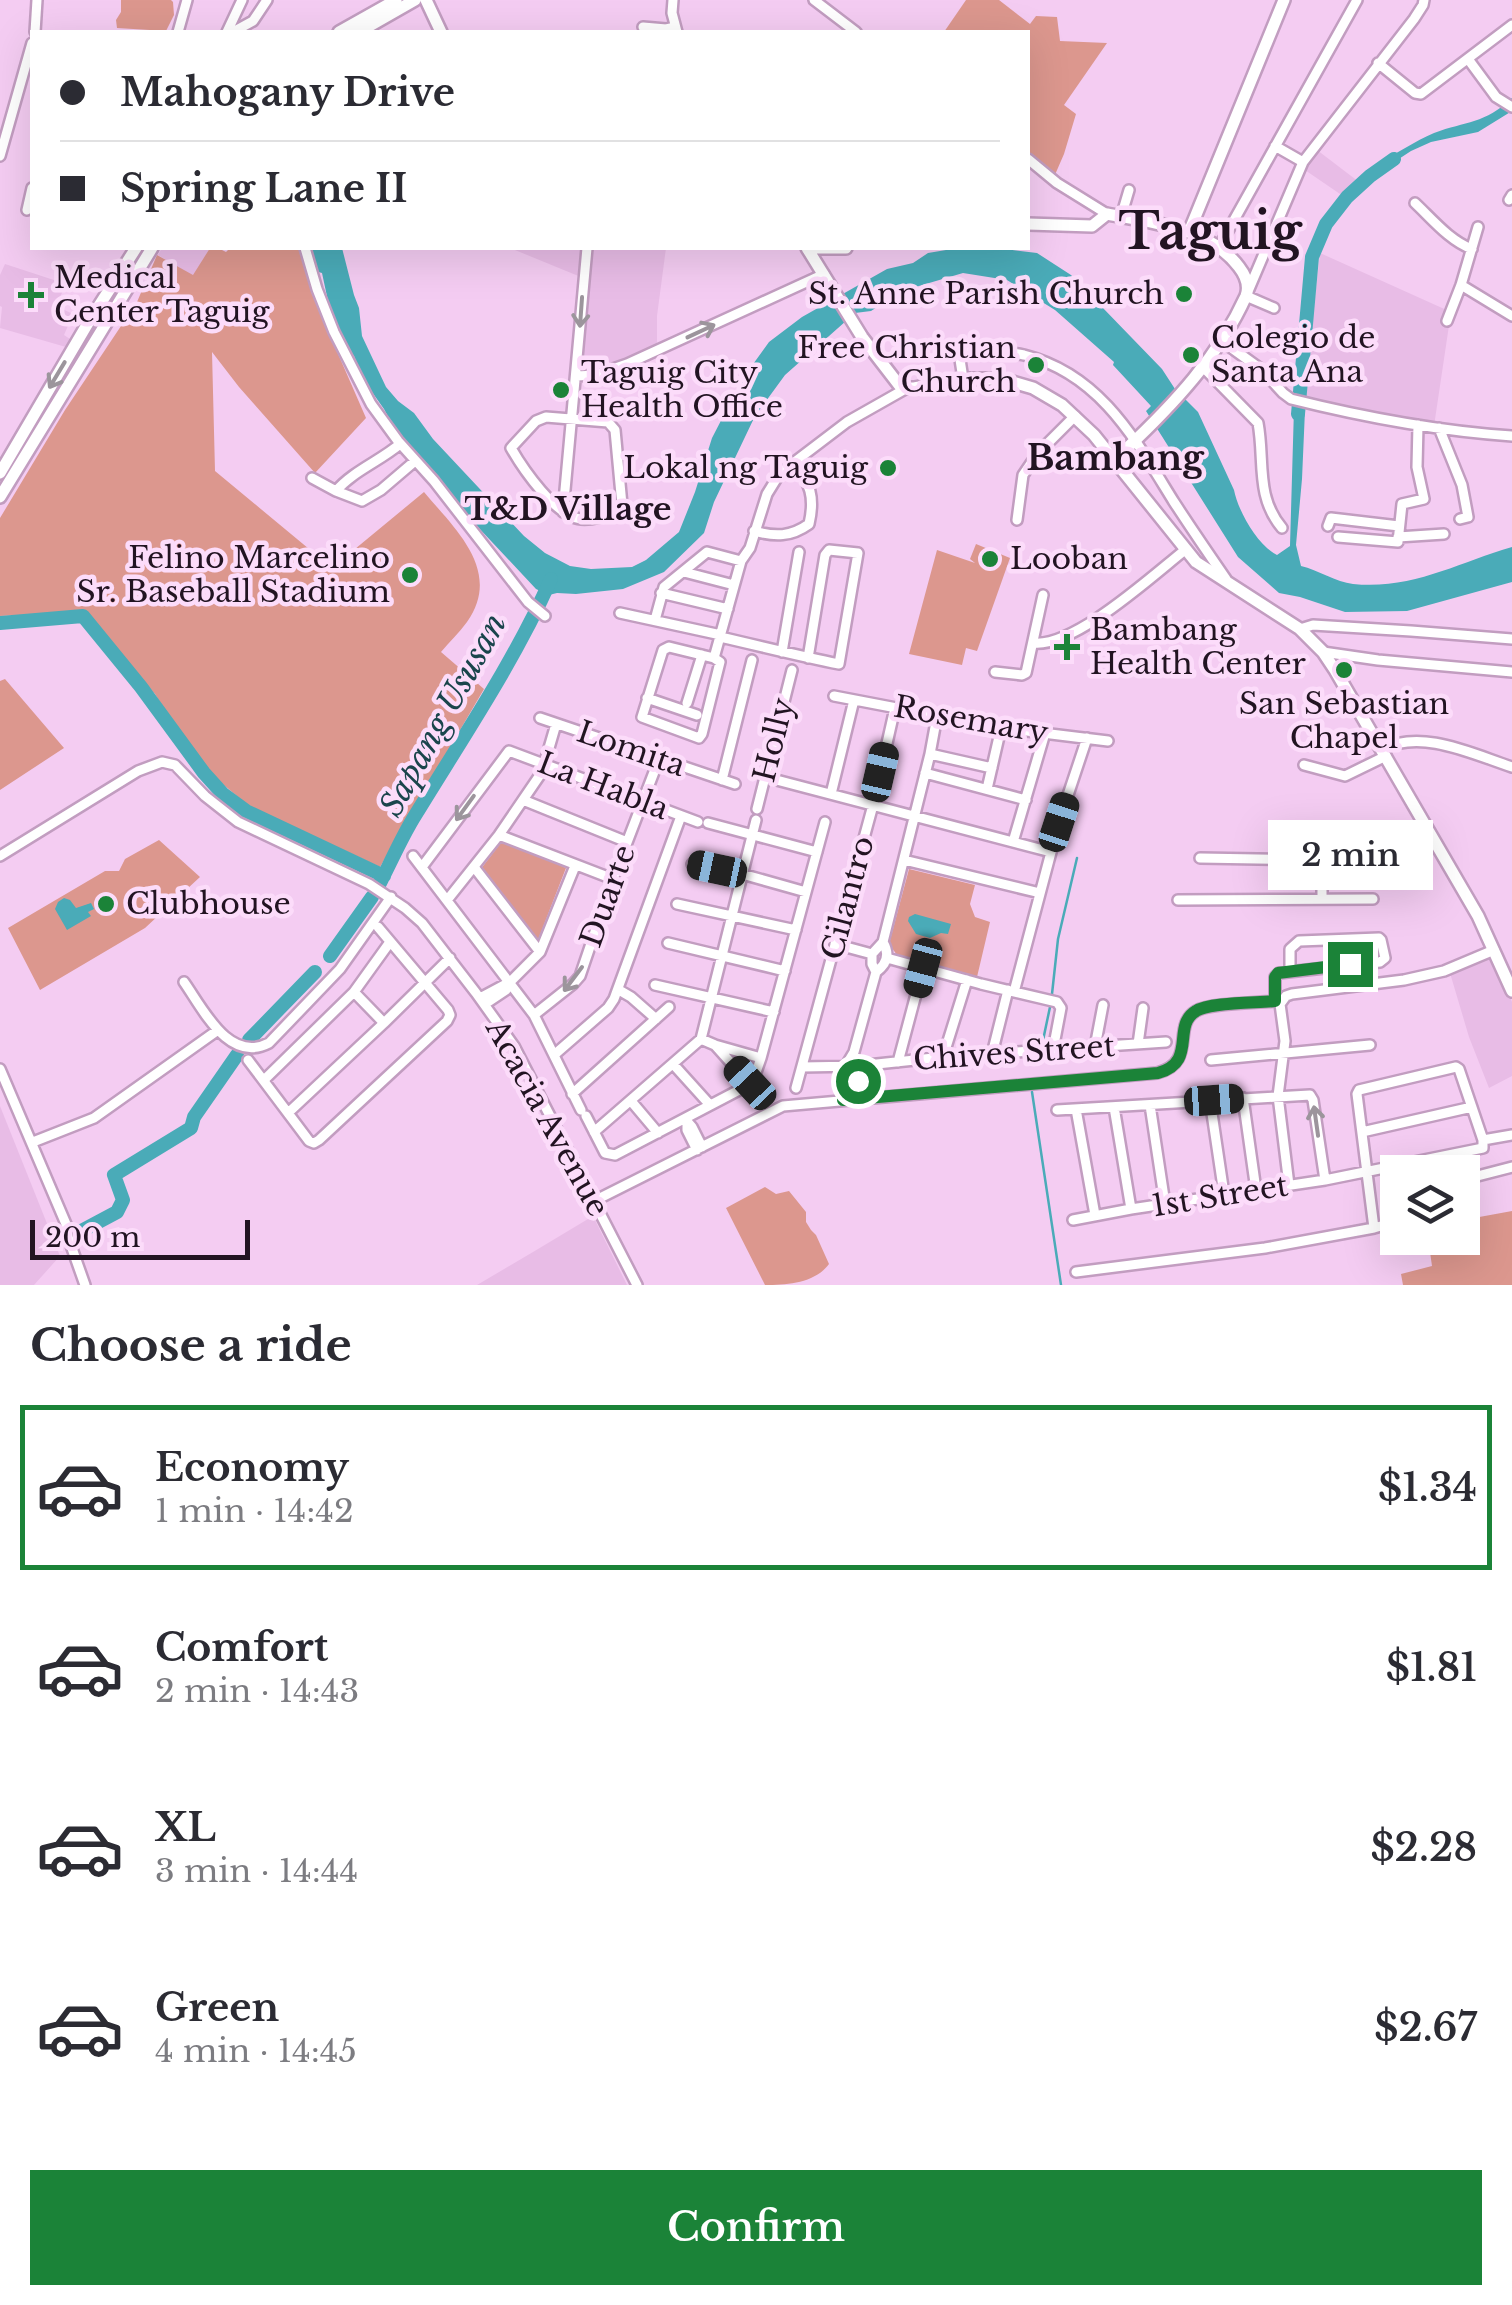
<!DOCTYPE html>
<meta charset="utf-8">
<style>
body{margin:0;font-family:"Libre Baskerville",serif;background:#f7f7f7;color:#2b2b33;height:100vh;display:flex;flex-direction:column;font-size:38px;white-space:nowrap}
*{box-sizing:border-box;margin:0}
p{font-size:32px;color:#7c7c81}
.icon{flex:none;width:55px;height:55px;fill:none;stroke:currentColor;stroke-width:2;stroke-linecap:round;stroke-linejoin:round}
.map{position:relative;height:1285px;overflow:hidden}
.side{display:flex;flex-direction:column;background:#fff;flex:1}
.side>*{flex:none}
.hud{position:absolute;left:30px;top:30px;width:1000px;height:220px;border-radius:0px;box-shadow:0 10px 40px #0002;display:grid;align-content:center;height:220px;padding:0 30px;background:#fff}
.fabs{position:absolute;left:1380px;top:1155px;display:grid;gap:20px}
.fabs a{display:grid;place-items:center;width:100px;height:100px;border-radius:0px;background:#fff;box-shadow:0 10px 40px #0002;font-size:50px}
.scale{position:absolute;left:30px;bottom:25px;width:220px;box-sizing:border-box;padding-left:10px;border:5px solid #221422;border-top:0;font-size:28px;line-height:35px;white-space:nowrap;color:#221422;-webkit-text-stroke:8px #fcdcfa;paint-order:stroke}
.end{position:absolute;width:45px;height:45px;margin:-22px;border:12px solid #1b8338;background:#fff;box-shadow:0 0 0 5px #fff}
.from{border-radius:50%}
.bubble{position:absolute;height:70px;border-radius:0px;background:#fff;box-shadow:0 10px 40px #0002;font-size:32px;font-weight:600;line-height:70px;text-align:center}
.car{position:absolute;width:30px;height:60px;margin:-30px -15px;border-radius:12px;box-shadow:0 0 8px 2px #0007;background:linear-gradient(#222 24%,#8ab4d8 0 40%,#222 0 76%,#8ab4d8 0 86%,#222 0)}
.hud b{display:flex;align-items:center;gap:35px;height:95px;font-size:38px}
.hud b+b{border-top:2px solid #e1e1e2}
.hud i{width:25px;height:25px;background:#2b2b33}
ul{padding:0;list-style:none}
li{display:flex;align-items:center;gap:30px;height:165px;margin:0 20px 15px;padding:0 10px;border:5px solid transparent;border-radius:0px}
li div{flex:1}
li b{display:block;font-size:38px}
li em{font-style:normal;font-weight:600}
li.selected{border-color:#1b8338}
li>.icon{width:90px;height:90px;stroke-width:1.5}
h2{padding:0 30px;font-size:45px;line-height:120px}
.button{display:flex;gap:20px;margin-top:auto;padding:20px 30px}
.button a{flex:1;height:115px;border-radius:0px;background:#1b8338;color:#fff;font-size:40px;font-weight:600;line-height:115px;text-align:center}
.map>svg:first-child{display:block}
.built{fill:#e8bce6}
.green{fill:#dc978e}
.water{fill:#4aabb8}
.lines{fill:none;stroke-linecap:round;stroke-linejoin:round}
.stream{stroke:#4aabb8;stroke-width:2.5}
.river{stroke:#4aabb8;stroke-width:14}
.minor-casing{stroke:#c29dc0;stroke-width:14}
.major-casing{stroke:#c29dc0;stroke-width:16}
.minor{stroke:#fff;stroke-width:9}
.major{stroke:#fff;stroke-width:11}
.oneway{stroke:#9c959c}
.route{stroke:#1b8338;stroke-width:12}
.poi-dot{fill:#1b8338;stroke:#fcdcfa;stroke-width:4}
.labels{text-anchor:middle;stroke-width:9;stroke-linejoin:round;paint-order:stroke}
.poi-label{font-size:30px;fill:#221422;stroke:#fcdcfa;text-anchor:start}
.street-label{font-size:30px;fill:#221422;stroke:#fcdcfa}
.neighbourhood-label{font-size:32px;font-weight:bold;fill:#221422;stroke:#fcdcfa}
.water-label{font-size:32px;font-style:italic;fill:#1a454c;stroke:#fcdcfa}
.quarter-label{font-size:35px;font-weight:bold;fill:#221422;stroke:#fcdcfa}
.town-label{font-size:50px;font-weight:bold;fill:#221422;stroke:#fcdcfa}
</style>
<div class="map">
<svg width="1512" height="1285" viewBox="0 0 1512 1285">
<rect width="100%" height="100%" fill="#f4ccf2"/>
<path class="built" d="M 1317,150 L 1359,182 L 1343,196 L 1302,168 Z
M 162,248 L 210,248 L 193,276 L 158,255 Z
M 510,248 L 584,248 L 581,277 L 576,275 Z
M 590,248 L 666,248 L 657,316 L 657,348 L 599,370 L 581,370 Z
M 1320,253 L 1451,312 L 1434,426 L 1304,397 Z
M 5,264 L 66,284 L 56,306 L 73,314 L 64,335 L 70,339 L 66,347 L 0,328 L 2,307 L 0,306 L 0,275 Z
M 1494,954 L 1512,1002 L 1512,1076 L 1489,1088 L 1469,1037 L 1450,973 Z
M 0,1106 L 60,1256 L 34,1285 L 0,1285 Z
M 593,1216 L 627,1285 L 477,1285 L 533,1252 Z"/>
<path class="green" d="M 121,0 L 171,0 L 173,2 L 174,15 L 166,31 L 117,28 L 116,20 L 121,12 Z
M 966,0 L 999,0 L 1030,24 L 1036,16 L 1057,17 L 1060,41 L 1107,43 L 1064,105 L 1076,114 L 1064,154 L 1054,177 L 1028,157 L 1028,32 L 944,32 Z
M 210,248 L 218,248 L 226,252 L 230,248 L 302,248 L 312,294 L 366,418 L 315,473 L 239,387 L 212,352 L 215,471 L 332,568 L 424,492 C 455,529 503,571 467,622 C 459,633 449,642 441,652 L 484,689 L 380,867 L 249,806 L 213,776 L 179,733 L 155,694 L 84,612 L 0,616 L 0,518 L 65,410 L 137,302 L 157,255 L 193,275 Z
M 976,544 L 1010,558 L 977,651 L 966,648 L 962,665 L 909,654 L 937,550 L 975,563 L 970,559 Z
M 5,679 L 64,748 L 0,790 L 0,681 Z
M 159,840 L 200,877 L 145,928 L 40,990 L 8,928 L 105,871 L 119,871 L 125,859 Z
M 503,840 L 566,868 L 538,940 L 480,870 Z
M 909,869 L 975,885 L 970,904 L 975,917 L 990,922 L 977,977 L 897,955 L 889,944 Z
M 765,1187 L 776,1194 L 789,1191 L 806,1212 L 806,1222 L 811,1230 L 816,1235 L 829,1264 C 815,1283 788,1285 765,1285 L 726,1208 Z
M 1512,1211 L 1512,1285 L 1403,1285 L 1401,1274 L 1432,1266 L 1428,1238 L 1462,1238 L 1463,1220 Z"/>
<path class="water" d="M 1512,98 L 1512,111 L 1478,132 L 1431,142 L 1411,151 L 1382,170 L 1378,163 C 1396,154 1415,141 1434,133 C 1466,121 1485,124 1512,98 Z
M 309,248 L 342,248 L 354,295 L 359,308 L 362,336 L 386,387 L 398,401 L 414,413 L 433,439 L 524,536 L 545,553 L 570,566 L 591,569 L 632,567 L 646,560 L 679,532 L 695,492 L 712,438 L 743,378 L 769,342 L 802,317 L 887,269 L 913,263 L 928,253 L 958,248 L 997,248 L 1037,253 L 1071,275 L 1162,369 L 1175,389 L 1198,412 L 1234,490 C 1238,511 1258,546 1277,555 L 1290,546 L 1294,408 L 1305,410 L 1302,479 L 1296,545 L 1301,566 C 1318,570 1336,582 1353,584 C 1412,590 1457,563 1512,547 L 1512,582 L 1407,611 L 1345,612 L 1300,597 L 1279,593 L 1238,557 L 1146,411 L 1151,406 L 1113,365 L 1114,362 L 1055,310 L 1007,280 L 963,273 L 902,291 L 871,311 L 855,313 L 785,375 L 755,416 L 714,502 L 704,533 L 664,572 L 623,589 L 576,594 L 557,593 L 549,595 L 536,589 L 447,494 L 420,458 L 396,432 L 384,409 L 362,378 L 354,356 L 341,341 L 328,301 L 322,273 L 315,271 Z
M 64,898 L 70,900 L 76,908 L 91,903 L 94,909 L 88,912 L 91,916 L 67,930 L 55,909 L 58,902 Z
M 915,914 L 951,924 L 948,934 L 941,933 L 930,938 L 916,934 L 908,921 L 909,917 Z"/>
<g class="lines">
<path class="stream" d="M 1052,994 L 1058,939 L 1077,858
M 1042,1045 L 1050,1007
M 1032,1092 L 1061,1285"/>
<path class="river" d="M 1298,414 L 1312,257 L 1326,224 L 1347,197 L 1370,176 L 1394,159
M 0,623 L 83,616 L 141,687 L 204,773 L 223,794 L 246,811 L 384,876
M 380,883 C 392,860 402,836 416,814 C 463,737 514,662 551,579
M 330,956 L 372,897
M 249,1040 L 315,972
M 72,1236 L 117,1212 L 123,1200 L 114,1175 L 191,1128 L 194,1117 L 237,1055"/>
<defs>
<path id="minor" d="M 673,0 L 672,13 L 677,32
M 814,0 L 856,32
M 643,27 L 666,29 L 675,27
M 35,32 L 37,0
M 178,32 L 187,0
M 227,32 L 242,0
M 233,32 L 253,21 L 267,0
M 1468,59 L 1496,97 L 1512,107
M 1378,63 L 1415,93 L 1421,94 L 1512,25
M 1275,146 L 1303,162
M 0,156 L 32,43
M 1028,159 L 1057,183 L 1107,214
M 1509,200 L 1512,195
M 1415,203 C 1432,219 1450,241 1472,249
M 27,210 L 32,188
M 1121,217 L 1129,190
M 1219,247 L 1357,0
M 305,248 L 317,289 L 334,332 L 371,404 L 398,441 L 434,481 L 528,602 L 545,616
M 1461,285 L 1512,316
M 1249,289 L 1303,162 L 1414,19 L 1423,5 L 1424,0
M 1246,296 L 1274,308
M 1447,321 L 1461,285 L 1478,227
M 1222,341 L 1262,370 L 1283,393 L 1291,399 C 1363,417 1438,431 1512,436
M 1204,368 L 1258,423 C 1265,460 1255,496 1282,528
M 577,376 L 595,375 L 627,364 L 824,274
M 963,379 L 959,353 L 963,349 C 983,351 1005,351 1024,355 C 1101,374 1136,441 1174,502 C 1191,528 1208,553 1226,579
M 546,417 L 608,422 L 615,430 L 622,505 L 620,511 C 608,515 594,520 581,519 C 556,517 523,469 511,448 L 536,421 Z
M 1439,428 L 1462,485 L 1468,517 L 1460,519
M 312,478 L 336,491 C 353,471 380,461 400,444
M 336,491 L 362,501 L 381,490 L 415,461
M 563,512 L 587,248
M 1017,520 L 1023,475 L 1038,453 L 1075,416
M 1328,526 L 1331,518 L 1399,526
M 754,531 C 775,537 791,537 809,524 C 815,498 811,482 792,463
M 1338,537 L 1398,542 L 1402,504 L 1424,499 L 1417,467 L 1418,425
M 1398,537 L 1444,534
M 684,572 L 734,585
M 661,593 L 728,609
M 620,613 L 721,635
M 655,620 L 664,587 L 707,552 L 741,561
M 1300,629 L 1313,625 L 1411,631 L 1512,639
M 720,637 C 760,646 799,656 839,664 L 858,553 L 829,550 L 825,555 L 808,658
M 1033,643 C 1074,648 1152,576 1185,550
M 669,647 L 714,658 L 720,662 L 702,734 L 699,738 L 642,717 L 663,650 Z
M 782,652 L 799,552
M 1323,652 L 1378,660 L 1512,672
M 714,658 L 741,561 L 750,548 L 767,494 L 780,473 L 847,422 L 907,388
M 995,672 L 1022,675 L 1026,673 L 1043,595
M 834,696 L 1001,728 L 1108,741
M 647,698 L 697,715
M 687,703 L 702,655
M 540,718 L 735,784
M 1382,749 C 1423,729 1472,754 1512,767
M 930,754 L 992,768
M 1304,765 L 1345,776 L 1386,756
M 925,773 L 1026,800
M 765,777 L 1051,852
M 722,780 L 752,660
M 987,789 L 1001,728
M 831,794 L 854,700
M 523,800 L 627,842
M 757,809 L 792,670
M 708,823 L 817,852
M 499,835 L 613,879
M 1013,842 L 1045,733
M 0,856 L 138,771 L 162,762 L 175,765 L 205,796 L 238,822 L 369,884 L 405,908 L 422,923 L 476,993 L 514,1046 L 637,1285
M 413,856 L 534,1015 L 581,1110
M 1200,858 L 1322,860 L 1346,866 L 1357,865 L 1389,858 L 1434,840
M 904,860 L 1040,893
M 692,864 L 742,874 L 806,892
M 422,867 L 509,751 L 698,822
M 474,867 L 540,952
M 448,899 L 499,835 L 542,772 L 556,724
M 1322,899 L 1322,860
M 1178,900 L 1373,899
M 677,904 L 796,930
M 883,942 L 930,754 L 937,716
M 668,943 L 785,971
M 835,944 L 872,954
M 887,958 L 981,984 L 1057,1002 L 1061,1008 L 1053,1050
M 184,982 C 203,1009 229,1064 269,1043 L 340,969 L 391,897
M 655,985 L 774,1012
M 619,990 L 631,997 L 656,1019
M 354,992 L 384,1023
M 1014,992 L 1059,822 L 1087,738
M 480,998 L 510,982
M 1275,1001 L 1275,977 L 1279,973 L 1380,962 L 1385,958 L 1381,940 L 1379,938 L 1299,941 L 1290,949 L 1290,970
M 485,1004 L 506,990 L 510,982 L 540,952 L 575,866
M 1280,1004 L 1286,996 L 1292,994 L 1404,980 L 1444,971 L 1494,950
M 534,1015 L 573,984 L 580,976 L 613,879 L 659,759
M 701,1039 L 715,1045 L 761,1058
M 1138,1044 L 1143,1008
M 715,1045 L 749,1083
M 1095,1047 L 1103,1005
M 992,1054 L 1008,990
M 554,1055 L 608,1008 L 614,999 L 681,816
M 943,1057 L 967,980
M 248,1060 L 309,1141 L 314,1143 L 319,1140 L 447,1021 L 450,1015 L 448,1010 L 378,927
M 1211,1060 L 1370,1045
M 898,1062 L 923,968
M 673,1064 L 710,1105
M 857,1064 L 859,1099
M 802,1067 L 858,1066 L 943,1057 L 1166,1042
M 0,1069 L 66,1224 L 68,1237 L 85,1285
M 264,1080 L 354,992 L 390,942
M 796,1088 L 873,805 L 895,708
M 572,1094 L 669,1007
M 1243,1098 L 1256,1190
M 843,1100 L 845,1067 L 854,1052 L 876,972 C 887,964 890,954 883,942 L 872,954 L 872,964 L 876,972
M 1210,1100 L 1224,1194
M 631,1101 L 658,1133
M 1150,1105 L 1165,1204
M 1114,1107 L 1131,1209
M 1076,1109 L 1095,1215
M 1057,1110 L 1310,1095 L 1313,1100 L 1325,1180
M 288,1113 L 384,1023 L 450,958
M 586,1116 L 605,1153 L 615,1155 L 743,1088 L 754,1078 L 761,1058 L 825,822
M 685,1119 L 692,1127 L 702,1147
M 687,1124 L 687,1130 L 697,1150
M 594,1132 L 701,1039 L 756,820
M 1362,1132 L 1472,1107
M 33,1142 L 94,1118 L 218,1030
M 1462,1180 L 1512,1167
M 594,1201 L 783,1106 L 1157,1073 C 1198,1062 1171,1026 1196,1011 C 1209,1003 1257,1003 1275,1001 L 1280,1004 L 1285,1041 L 1278,1096 L 1289,1185
M 1073,1220 L 1131,1209 L 1325,1180 L 1483,1148 L 1483,1140 L 1512,1135
M 1374,1228 L 1357,1094 L 1359,1090 L 1456,1067 L 1459,1069 L 1483,1140
M 1076,1272 L 1265,1248 L 1374,1228 L 1398,1221"/>
<path id="major" d="M 426,0 L 441,32
M 339,32 L 396,0
M 359,32 L 415,0
M 1028,224 L 1092,226 L 1107,214 C 1153,223 1209,227 1239,267 C 1246,276 1250,285 1246,296 C 1219,356 1173,405 1125,450
M 1189,232 L 1284,0
M 807,248 L 862,337 L 899,385 L 903,388 L 914,388 L 963,379 L 1002,379 L 1033,388 L 1062,405 L 1094,435 L 1196,562 L 1300,629 L 1323,652 L 1335,670 L 1478,916 L 1512,991
M 807,248 L 846,248
M 0,473 L 88,323 L 136,248
M 0,497 L 152,248"/>
</defs>
<use href="#minor" class="minor-casing"/>
<use href="#major" class="major-casing"/>
<use href="#minor" class="minor"/>
<use href="#major" class="major"/>
</g>
<defs><path id="oneway-shaft" d="M-6 0H5M1.5-3L5.5 0L1.5 3" fill="none" stroke-width="1.6" stroke-linecap="round" stroke-linejoin="round" transform="scale(2.5)"/></defs>
<g class="oneway">
<use href="#oneway-shaft" transform="translate(581 312) rotate(94)"/>
<use href="#oneway-shaft" transform="translate(701 331) rotate(-25)"/>
<use href="#oneway-shaft" transform="translate(57 375) rotate(121)"/>
<use href="#oneway-shaft" transform="translate(465 808) rotate(126)"/>
<use href="#oneway-shaft" transform="translate(573 979) rotate(127)"/>
<use href="#oneway-shaft" transform="translate(1316 1121) rotate(-98)"/>
</g>
<g class="lines">
<path class="route" d="M 858,1081 L 858,1066 L 845,1067 L 843,1100 L 1158,1073 C 1198,1062 1171,1026 1196,1011 C 1210,1002 1257,1003 1275,1001 L 1275,977 L 1278,973 L 1350,964"/>
</g>
<g class="poi-dot">
<circle cx="1184" cy="294" r="10"/>
<path d="M26 280h10v10h10v10h-10v10h-10v-10h-10v-10h10z"/>
<circle cx="1191" cy="355" r="10"/>
<circle cx="1036" cy="365" r="10"/>
<circle cx="561" cy="390" r="10"/>
<circle cx="888" cy="468" r="10"/>
<circle cx="990" cy="559" r="10"/>
<circle cx="410" cy="575" r="10"/>
<path d="M1062 632h10v10h10v10h-10v10h-10v-10h-10v-10h10z"/>
<circle cx="1344" cy="670" r="10"/>
<circle cx="106" cy="904" r="10"/>
</g>
<g class="labels">
<g class="poi-label">
<text x="54" y="288">Medical<tspan x="54" dy="34">Center Taguig</tspan></text>
<text x="1164" y="304" text-anchor="end">St. Anne Parish Church</text>
<text x="1211" y="348">Colegio de<tspan x="1211" dy="34">Santa Ana</tspan></text>
<text x="1016" y="358" text-anchor="end">Free Christian<tspan x="1016" dy="34">Church</tspan></text>
<text x="581" y="383">Taguig City<tspan x="581" dy="34">Health Office</tspan></text>
<text x="868" y="478" text-anchor="end">Lokal ng Taguig</text>
<text x="390" y="568" text-anchor="end">Felino Marcelino<tspan x="390" dy="34">Sr. Baseball Stadium</tspan></text>
<text x="1010" y="569">Looban</text>
<text x="1090" y="640">Bambang<tspan x="1090" dy="34">Health Center</tspan></text>
<text x="1344" y="714" text-anchor="middle">San Sebastian<tspan x="1344" dy="34">Chapel</tspan></text>
<text x="126" y="914">Clubhouse</text>
</g>
<g class="street-label">
<text transform="translate(971 720) rotate(10)" y="10">Rosemary</text>
<text transform="translate(774 740) rotate(-76)" y="10">Holly</text>
<text transform="translate(631 749) rotate(19)" y="10">Lomita</text>
<text transform="translate(603 786) rotate(21)" y="10">La Habla</text>
<text transform="translate(608 896) rotate(-70)" y="10">Duarte</text>
<text transform="translate(848 898) rotate(-75)" y="10">Cilantro</text>
<text transform="translate(1014 1053) rotate(-4)" y="10">Chives Street</text>
<text transform="translate(547 1118) rotate(61)" y="10">Acacia Avenue</text>
<text transform="translate(1220 1196) rotate(-9)" y="10">1st Street</text>
</g>
<g class="neighbourhood-label">
<text x="568" y="520">T&amp;D Village</text>
</g>
<g class="water-label">
<text transform="translate(443 715) rotate(-61)" y="11">Sapang Ususan</text>
</g>
<g class="quarter-label">
<text x="1115" y="470">Bambang</text>
</g>
<g class="town-label">
<text x="1210" y="249">Taguig</text>
</g>
</g>
</svg>
<div class="fabs">
<a><svg class="icon" aria-label="layers" viewBox="0 0 24 24"><path d="M12 4l9 5-9 5-9-5zM3 14l9 5 9-5"/></svg></a>
</div>
<div class="scale">200 m</div>
<i class="end from" style="left:858px;top:1081px"></i>
<i class="end" style="left:1350px;top:964px"></i>
<div class="bubble" style="left:1268px;top:820px;width:165px">2 min</div>
<i class="car" style="left:880px;top:772px;rotate:13deg"></i>
<i class="car" style="left:1059px;top:822px;rotate:18deg"></i>
<i class="car" style="left:717px;top:869px;rotate:282deg"></i>
<i class="car" style="left:923px;top:968px;rotate:195deg"></i>
<i class="car" style="left:750px;top:1083px;rotate:317deg"></i>
<i class="car" style="left:1214px;top:1100px;rotate:86deg"></i>
<div class="hud">
<b><i class="from"></i>Mahogany Drive</b>
<b><i></i>Spring Lane II</b>
</div>
</div>
<section class="side">
<h2>Choose a ride</h2>
<ul>
<li class="selected"><svg class="icon" aria-label="car" viewBox="0 0 24 24"><path d="M5 17H2v-5l4-1 3-4h7l3 4 3 1v5h-3M9 17h6M6 11h13"/><circle cx="7" cy="17" r="2"/><circle cx="17" cy="17" r="2"/></svg><div><b>Economy</b><p>1 min · 14:42</p></div><em>$1.34</em></li>
<li><svg class="icon" aria-label="car" viewBox="0 0 24 24"><path d="M5 17H2v-5l4-1 3-4h7l3 4 3 1v5h-3M9 17h6M6 11h13"/><circle cx="7" cy="17" r="2"/><circle cx="17" cy="17" r="2"/></svg><div><b>Comfort</b><p>2 min · 14:43</p></div><em>$1.81</em></li>
<li><svg class="icon" aria-label="car" viewBox="0 0 24 24"><path d="M5 17H2v-5l4-1 3-4h7l3 4 3 1v5h-3M9 17h6M6 11h13"/><circle cx="7" cy="17" r="2"/><circle cx="17" cy="17" r="2"/></svg><div><b>XL</b><p>3 min · 14:44</p></div><em>$2.28</em></li>
<li><svg class="icon" aria-label="car" viewBox="0 0 24 24"><path d="M5 17H2v-5l4-1 3-4h7l3 4 3 1v5h-3M9 17h6M6 11h13"/><circle cx="7" cy="17" r="2"/><circle cx="17" cy="17" r="2"/></svg><div><b>Green</b><p>4 min · 14:45</p></div><em>$2.67</em></li>
</ul>
<div class="button"><a>Confirm</a></div>
</section>
